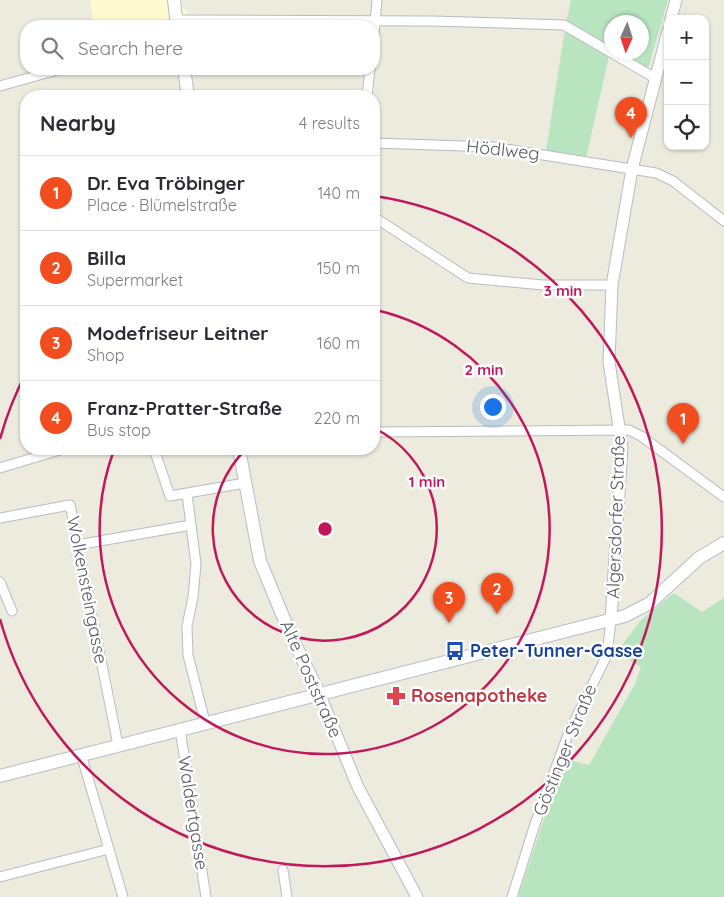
<!DOCTYPE html>
<meta charset="utf-8">
<style>
:root{--surface:#fff;--page:#f2f2f3;--text:#2b2b33;--muted:#7c7c81;--line:#e1e1e2;--accent:#f14d1f}
body{margin:0;font-family:Quicksand,sans-serif;background:var(--page);color:var(--text)}
.controls{position:absolute;right:15px;top:15px;display:grid;overflow:hidden;border-radius:10px;box-shadow:0 1px 4px #0004}
.controls button{width:45px;height:45px;display:grid;place-items:center;padding:0;border:0;border-bottom:1px solid var(--line);background:var(--surface);color:var(--text);font:25px sans-serif}
.compass{position:absolute;left:604px;top:15px;width:45px;height:45px;border-radius:50%;background:var(--surface);box-shadow:0 1px 4px #0004;rotate:183deg}
.you{position:absolute;left:492px;top:406px;width:18px;height:18px;margin:-12px;border:4px solid #fff;border-radius:50%;background:#1a73e8;box-shadow:0 0 0 8px #1a73e833}
.badge{display:grid;place-items:center;width:32px;height:32px;border-radius:50%;background:var(--accent);color:#fff;font-size:16px;font-weight:700}
.pin{position:absolute;translate:-50% -41px;filter:drop-shadow(0 1px 2px #0008)}
.pin::after{content:'';position:absolute;top:26px;width:18px;height:15px;background:inherit;clip-path:polygon(0 0,100% 0,50% 100%)}
.list{margin:0;padding:0;list-style:none}
h2{display:flex;justify-content:space-between;align-items:center;height:65px;margin:0;padding:0 20px;font-size:21px}
h2 small{font-size:16px;font-weight:400;color:var(--muted)}
.list li{display:grid;grid-template-columns:32px 1fr auto;gap:15px;align-items:center;box-sizing:border-box;height:75px;padding:0 20px;border-top:1px solid var(--line)}
.list b{display:block;font-size:19px;white-space:nowrap}
.list p{margin:0;font-size:16px;white-space:nowrap;color:var(--muted)}
.list em{font-size:16px;font-style:normal;color:var(--muted)}
.icon{flex:none;width:28px;height:28px;fill:none;stroke:currentColor;stroke-width:2;stroke-linecap:round;stroke-linejoin:round}
.map{position:relative;flex:none;width:724px;height:897px;overflow:hidden}
.search{position:absolute;background:var(--surface);box-shadow:0 1px 4px #0004;left:20px;top:20px;width:360px;height:55px;display:flex;align-items:center;gap:12px;box-sizing:border-box;padding:0 18px;border-radius:20px;color:var(--muted);font-size:19px}
.panel{position:absolute;background:var(--surface);box-shadow:0 1px 4px #0004;left:20px;top:90px;width:360px;height:365px;border-radius:20px}
.map>svg:first-child{display:block}
.commercial{fill:#fffbd0}
.green{fill:#b8e5bf}
.lines{fill:none;stroke-linecap:round;stroke-linejoin:round}
.minor-casing{stroke:#b9bbc1;stroke-width:11}
.tertiary-casing{stroke:#b9bbc1;stroke-width:13}
.secondary-casing{stroke:#b9bcc4;stroke-width:14}
.minor{stroke:#fff;stroke-width:9}
.tertiary{stroke:#fff;stroke-width:11}
.secondary{stroke:#fff;stroke-width:12}
.ring{fill:none;stroke:#c2185b;stroke-width:2.5}
.labels{text-anchor:middle;stroke-width:5;stroke-linejoin:round;paint-order:stroke}
.street-label{font-size:18px;fill:#575a60;stroke:#fff}
.transit-label{font-size:18px;font-weight:bold;fill:#164399;stroke:#fff;text-anchor:start}
.health-label{font-size:18px;font-weight:bold;fill:#be3a42;stroke:#fff;text-anchor:start}
.centre{fill:#c2185b;stroke:#fff;stroke-width:2.5}
.ring-label{font-size:15px;text-anchor:middle;font-weight:bold;fill:#c2185b;stroke:#fff;stroke-width:5;stroke-linejoin:round;paint-order:stroke}
</style>
<div class="map">
<svg width="724" height="897" viewBox="0 0 724 897">
<rect width="100%" height="100%" fill="#ecebde"/>
<path class="commercial" d="M90 0H181L182 7 187 11 189 26H94Z"/>
<g class="green">
<path d="M571 0H668L648 69 619 53 642 52V22H612L611 48 566 23Z"/>
<path d="M565 29 609 56 586 158 546 151Z"/>
<path d="M674 593 702 612 724 598V897H518L564 759 589 765 635 684 641 667 616 653 641 620Z"/>
</g>
<g class="lines">
<g class="minor-casing">
<g id="minor">
<path d="M176 20 432 21 564 25 655 78"/>
<path d="M374 35 377 0"/>
<path d="M0 86 61 69"/>
<path d="M367 96 370 69"/>
<path d="M374 143 493 147 656 173 673 181 724 221"/>
<path d="M374 217 468 278 543 285H612"/>
<path d="M374 432 629 430 641 436 724 497"/>
<path d="M154 449 170 496 245 483"/>
<path d="M0 468 63 449"/>
<path d="M187 494 196 564 193 597 187 626 188 655 205 722"/>
<path d="M0 518 70 505 118 745"/>
<path d="M77 545 191 525"/>
<path d="M0 582 12 611"/>
<path d="M180 729 206 897"/>
<path d="M81 754 123 897"/>
<path d="M283 870 287 897"/>
<path d="M0 877 109 849"/>
<path d="M512 897 535 824 569 732 607 655 611 620"/>
</g>
</g>
<g class="tertiary-casing">
<g id="tertiary">
<path d="M671 19 676 0"/>
<path d="M611 620 622 447 609 362 612 285 632 169 668 31"/>
<path d="M319 693 358 787 417 897"/>
</g>
</g>
<g class="secondary-casing">
<g id="secondary">
<path d="M174 0 177 26"/>
<path d="M184 69 188 96"/>
<path d="M239 449 260 561 292 638 319 693"/>
<path d="M0 776 625 616 650 603 699 558 724 543"/>
</g>
</g>
<use href="#minor" class="minor"/>
<use href="#tertiary" class="tertiary"/>
<use href="#secondary" class="secondary"/>
</g>
<g class="ring">
<path d="M374 428A112 112 0 1 1 246 449"/>
<path d="M376 310A225 225 0 1 1 114 450"/>
<path d="M0 439A337 337 0 0 1 26 373M375 196A337 337 0 1 1 0 619"/>
</g>
<defs>
<g id="bus-bare" transform="scale(1.5)"><path d="M-5-6H5V4H4V6H2V4H-2V6H-4V4H-5ZM-3.5-4V0h7V-4ZM-3.5 1.2v1.5H-2V1.2ZM2 1.2v1.5H3.5V1.2Z" fill="#1a4fb4" stroke="#fff" stroke-width="2.5" paint-order="stroke"/></g>
<g id="pharmacy-bare" transform="scale(1.5)"><path d="M-2-6h4v4h4v4h-4v4h-4v-4h-4v-4h4Z" fill="#e0444e" stroke="#fff" stroke-width="2.5" paint-order="stroke"/></g>
</defs>
<g fill-rule="evenodd">
<use href="#bus-bare" x="455" y="651"/>
<use href="#pharmacy-bare" x="396" y="696"/>
</g>
<g class="labels">
<g class="street-label">
<text transform="translate(503 150) rotate(6)" y="6">Hödlweg</text>
<text transform="translate(616 517) rotate(-88)" y="6">Algersdorfer Straße</text>
<text transform="translate(87 590) rotate(79)" y="6">Wolkensteingasse</text>
<text transform="translate(311 679) rotate(66)" y="6">Alte Poststraße</text>
<text transform="translate(565 750) rotate(-68)" y="6">Göstinger Straße</text>
<text transform="translate(193 813) rotate(81)" y="6">Waldertgasse</text>
</g>
<g class="transit-label">
<text x="470" y="657">Peter-Tunner-Gasse</text>
</g>
<g class="health-label">
<text x="411" y="702">Rosenapotheke</text>
</g>
</g>
<circle cx="325" cy="529" r="8" class="centre"/>
<g class="ring-label">
<text x="563" y="296">3 min</text>
<text x="484" y="375">2 min</text>
<text x="427" y="487">1 min</text>
</g>
</svg>
<div class="controls">
<button>+</button>
<button>−</button>
<button><svg class="icon" aria-label="locate" viewBox="0 0 24 24"><circle cx="12" cy="12" r="6"/><path d="M12 2v4M12 18v4M2 12h4M18 12h4"/></svg></button>
</div>
<svg class="compass" viewBox="-18 -18 36 36"><path d="M0-13l5 13h-10z" fill="#e53935"/><path d="M0 13l5-13h-10z" fill="#7c7c81"/></svg>
<div class="you"></div>
<div class="pin badge" style="left:683px;top:444px">1</div>
<div class="pin badge" style="left:497px;top:614px">2</div>
<div class="pin badge" style="left:449px;top:623px">3</div>
<div class="pin badge" style="left:631px;top:138px">4</div>
<div class="search"><svg class="icon" aria-label="search" viewBox="0 0 24 24"><circle cx="10" cy="10" r="6"/><path d="M15 15l6 6"/></svg>Search here</div>
<section class="panel">
<h2>Nearby<small>4 results</small></h2>
<ul class="list">
<li><span class="badge">1</span><div><b>Dr. Eva Tröbinger</b><p>Place · Blümelstraße</p></div><em>140 m</em></li>
<li><span class="badge">2</span><div><b>Billa</b><p>Supermarket</p></div><em>150 m</em></li>
<li><span class="badge">3</span><div><b>Modefriseur Leitner</b><p>Shop</p></div><em>160 m</em></li>
<li><span class="badge">4</span><div><b>Franz-Pratter-Straße</b><p>Bus stop</p></div><em>220 m</em></li>
</ul>
</section>
</div>
